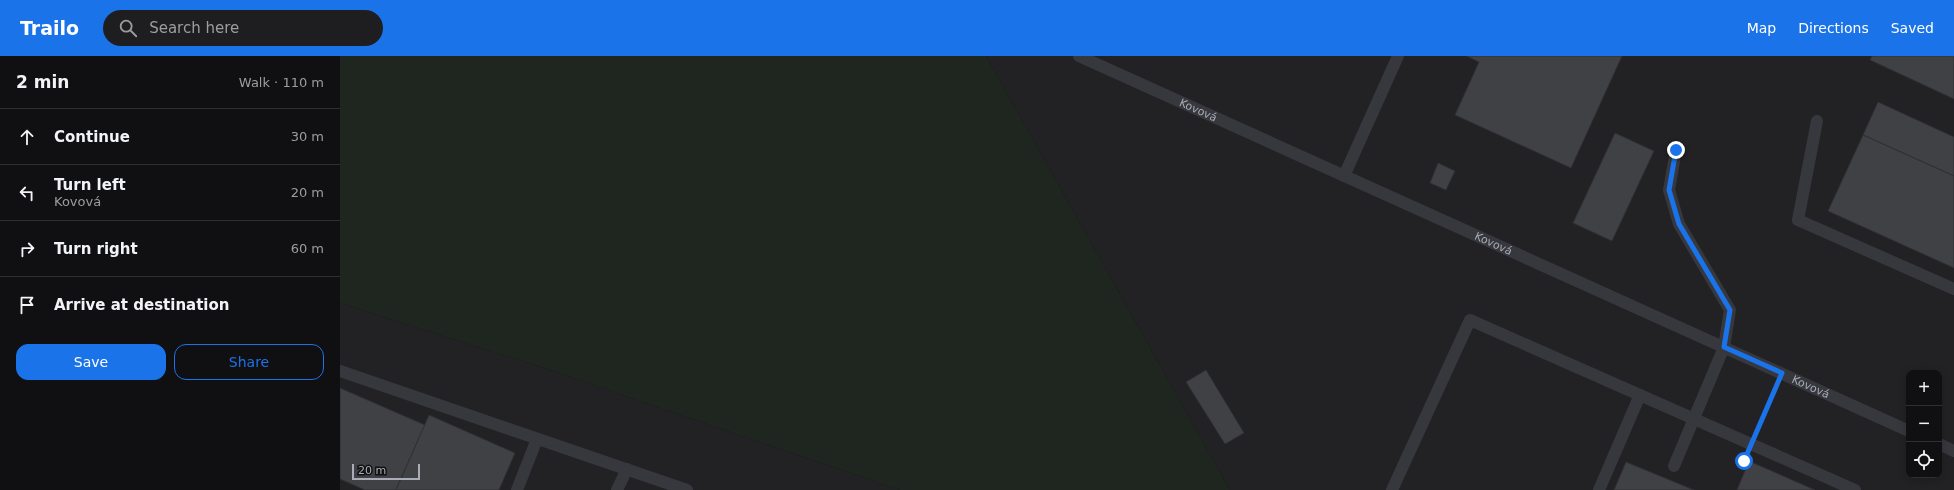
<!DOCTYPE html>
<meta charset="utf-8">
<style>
:root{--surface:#101012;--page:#1e1e20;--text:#f1f3f6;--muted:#9c9d9f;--line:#303032;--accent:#1a73e8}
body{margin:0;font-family:"DejaVu Sans",sans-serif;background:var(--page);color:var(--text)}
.controls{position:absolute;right:12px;bottom:12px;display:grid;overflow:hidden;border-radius:8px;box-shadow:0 2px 10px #0003}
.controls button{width:36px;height:36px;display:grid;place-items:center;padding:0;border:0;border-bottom:1px solid var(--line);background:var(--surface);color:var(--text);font:20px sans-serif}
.scale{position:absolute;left:12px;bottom:10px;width:68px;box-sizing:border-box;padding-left:4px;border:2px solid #a8adb8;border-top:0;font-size:11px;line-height:14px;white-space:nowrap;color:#a8adb8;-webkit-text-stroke:3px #111113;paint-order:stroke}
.stop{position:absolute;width:12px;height:12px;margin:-9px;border:3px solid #1a73e8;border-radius:50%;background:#fff}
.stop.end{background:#1a73e8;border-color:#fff;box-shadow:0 1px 4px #0008}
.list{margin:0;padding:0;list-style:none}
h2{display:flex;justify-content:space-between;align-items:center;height:52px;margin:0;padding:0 16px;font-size:17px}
h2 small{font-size:13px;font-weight:400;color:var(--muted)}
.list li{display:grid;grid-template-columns:26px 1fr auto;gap:12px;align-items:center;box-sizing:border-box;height:56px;padding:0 16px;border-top:1px solid var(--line)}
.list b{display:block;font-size:15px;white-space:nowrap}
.list p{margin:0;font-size:13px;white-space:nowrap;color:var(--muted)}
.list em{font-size:13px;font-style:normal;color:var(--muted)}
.actions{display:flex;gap:8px;padding:12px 16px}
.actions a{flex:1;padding:9px 0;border:1px solid var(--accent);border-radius:12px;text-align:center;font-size:14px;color:var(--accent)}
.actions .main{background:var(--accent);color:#fff}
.icon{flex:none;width:22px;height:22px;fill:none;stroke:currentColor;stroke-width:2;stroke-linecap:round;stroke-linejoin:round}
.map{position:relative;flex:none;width:1614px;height:434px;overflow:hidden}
header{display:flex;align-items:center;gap:24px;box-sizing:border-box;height:56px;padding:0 20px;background:var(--accent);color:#fff}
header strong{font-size:19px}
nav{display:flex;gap:22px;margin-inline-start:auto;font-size:14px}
.search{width:280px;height:36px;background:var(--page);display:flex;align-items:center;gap:10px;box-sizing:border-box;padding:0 14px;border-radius:22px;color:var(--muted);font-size:15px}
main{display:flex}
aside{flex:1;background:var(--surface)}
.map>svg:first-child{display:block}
.built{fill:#222225;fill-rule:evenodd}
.green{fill:#1e261f}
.building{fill:#404145;stroke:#303034}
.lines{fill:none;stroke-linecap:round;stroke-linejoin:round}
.path{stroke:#3d3f44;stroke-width:2.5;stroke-dasharray:2 3;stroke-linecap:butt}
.lane{stroke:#37383d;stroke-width:12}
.route{stroke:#1a73e8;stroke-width:5}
.labels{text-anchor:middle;stroke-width:4;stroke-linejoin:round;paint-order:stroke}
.street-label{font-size:11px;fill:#a8adb8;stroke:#111113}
</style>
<header>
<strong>Trailo</strong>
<div class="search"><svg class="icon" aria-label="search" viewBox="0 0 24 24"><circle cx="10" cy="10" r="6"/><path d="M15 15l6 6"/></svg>Search here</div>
<nav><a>Map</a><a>Directions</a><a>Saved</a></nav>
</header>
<main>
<aside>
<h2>2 min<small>Walk · 110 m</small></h2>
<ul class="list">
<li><svg class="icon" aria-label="ahead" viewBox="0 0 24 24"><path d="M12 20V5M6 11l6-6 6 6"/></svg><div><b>Continue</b></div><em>30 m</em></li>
<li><svg class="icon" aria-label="left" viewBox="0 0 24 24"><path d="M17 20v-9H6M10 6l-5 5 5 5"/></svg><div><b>Turn left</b><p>Kovová</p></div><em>20 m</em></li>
<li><svg class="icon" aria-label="right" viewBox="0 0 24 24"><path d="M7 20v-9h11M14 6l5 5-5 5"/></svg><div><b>Turn right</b></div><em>60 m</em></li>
<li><svg class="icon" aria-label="arrive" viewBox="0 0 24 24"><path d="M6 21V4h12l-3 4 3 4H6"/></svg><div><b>Arrive at destination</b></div></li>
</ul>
<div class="actions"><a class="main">Save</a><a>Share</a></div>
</aside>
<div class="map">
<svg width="1614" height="434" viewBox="0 0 1614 434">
<rect width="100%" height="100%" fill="#161618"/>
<g class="built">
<path d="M646 0H1614V434H890ZM1569 317H1599V419H1569Z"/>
<path d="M0 247 207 313 560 434H0Z"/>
</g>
<path class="green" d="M0 0H646L890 434H560L207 313 0 247Z"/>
<g class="building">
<path d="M1127 0H1282L1231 112 1115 59 1139 6Z"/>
<path d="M1532 0H1614V43L1530 4Z"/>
<path d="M1538 46 1614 81V120L1523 79Z"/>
<path d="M1275 77 1314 95 1272 185 1233 167Z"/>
<path d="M1523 79 1614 120V212L1488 155Z"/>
<path d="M1098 107 1115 115 1106 134 1090 127Z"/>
<path d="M866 314 904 377 885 388 846 326Z"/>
<path d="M0 332 85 369 56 434H25L0 423Z"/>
<path d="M89 359 175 397 159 434H56Z"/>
<path d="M1409 405 1475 434H1397Z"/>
<path d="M1286 406 1354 434H1274Z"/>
</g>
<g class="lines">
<path class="path" d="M1418 373 1435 334"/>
<g class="lane">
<path id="s1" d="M739 0 1569 375"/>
<path d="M1477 65 1458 164 1614 233"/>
<path d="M1004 120 1058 0"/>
<path d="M0 315 347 434"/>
<path d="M1599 388 1614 395"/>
<path d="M1334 410 1384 291 1390 254 1339 168 1329 134 1336 94"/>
<path d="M177 434 197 383"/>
<path d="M277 434 287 413"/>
<path d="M1052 434 1130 264 1515 434"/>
<path d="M1259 434 1300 339"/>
</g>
</g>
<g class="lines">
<path class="route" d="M1336 94 1329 134 1339 168 1390 254 1384 291 1442 317 1404 405"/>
</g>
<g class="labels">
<g class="street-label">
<text dy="4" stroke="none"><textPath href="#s1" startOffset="131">Kovová</textPath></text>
<text dy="4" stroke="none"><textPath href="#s1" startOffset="455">Kovová</textPath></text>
<text dy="4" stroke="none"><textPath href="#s1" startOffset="803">Kovová</textPath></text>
</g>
</g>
</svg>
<div class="controls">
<button>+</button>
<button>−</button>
<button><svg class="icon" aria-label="locate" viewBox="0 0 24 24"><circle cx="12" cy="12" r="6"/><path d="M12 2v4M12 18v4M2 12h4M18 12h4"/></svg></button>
</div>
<div class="scale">20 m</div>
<div class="stop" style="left:1404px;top:405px"></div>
<div class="stop end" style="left:1336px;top:94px"></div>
</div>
</main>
